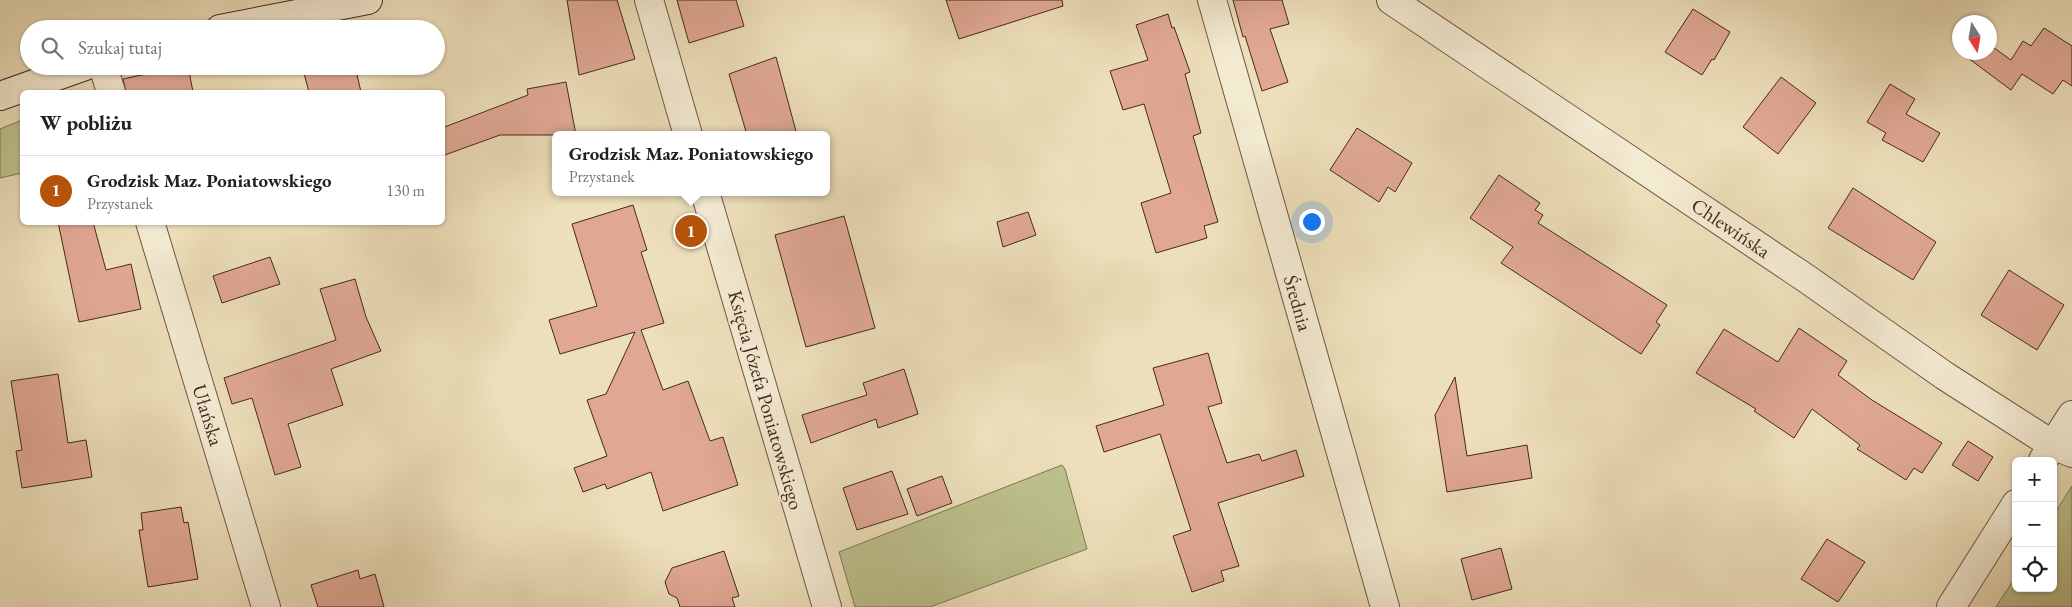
<!DOCTYPE html>
<html lang="pl">
<meta charset="utf-8">
<style>
:root{--surface:#fff;--page:#f2f2f2;--text:#202124;--muted:#757577;--line:#e0e0e0;--accent:#b45309}
body{margin:0;font-family:"EB Garamond",serif;background:var(--page);color:var(--text)}
.controls{position:absolute;right:15px;bottom:15px;display:grid;overflow:hidden;border-radius:8px;box-shadow:0 1px 4px #0004}
.controls button{width:45px;height:45px;display:grid;place-items:center;padding:0;border:0;border-bottom:1px solid var(--line);background:var(--surface);color:var(--text);font:25px sans-serif}
.compass{position:absolute;left:1952px;top:15px;width:45px;height:45px;border-radius:50%;background:var(--surface);box-shadow:0 1px 4px #0004;rotate:169deg}
.you{position:absolute;left:1311px;top:221px;width:18px;height:18px;margin:-12px;border:4px solid #fff;border-radius:50%;background:#1a73e8;box-shadow:0 0 0 8px #1a73e833}
.badge{display:grid;place-items:center;width:32px;height:32px;border-radius:50%;background:var(--accent);color:#fff;font-size:16px;font-weight:700}
.pin{position:absolute;translate:-50% -50%;border:2px solid #fff;box-shadow:0 1px 5px #0006}
.popup{position:absolute;left:552px;top:131px;width:278px;height:65px;box-sizing:border-box;display:grid;place-content:center;border-radius:8px;background:var(--surface);filter:drop-shadow(0 1px 4px #0005);font-size:16px;white-space:nowrap;color:var(--muted)}
.popup b{font-size:19px;color:var(--text)}
.popup::after{content:'';position:absolute;left:50%;top:100%;margin-left:-10px;border:10px solid transparent;border-top-color:var(--surface)}
.list{margin:0;padding:0;list-style:none}
h2{display:flex;justify-content:space-between;align-items:center;height:65px;margin:0;padding:0 20px;font-size:21px}
h2 small{font-size:16px;font-weight:400;color:var(--muted)}
.list li{display:grid;grid-template-columns:32px 1fr auto;gap:15px;align-items:center;box-sizing:border-box;height:70px;padding:0 20px;border-top:1px solid var(--line)}
.list b{display:block;font-size:19px;white-space:nowrap}
.list p{margin:0;font-size:16px;white-space:nowrap;color:var(--muted)}
.list em{font-size:16px;font-style:normal;color:var(--muted)}
.icon{flex:none;width:28px;height:28px;fill:none;stroke:currentColor;stroke-width:2;stroke-linecap:round;stroke-linejoin:round}
.map{position:relative;flex:none;width:2072px;height:607px;overflow:hidden}
.search{position:absolute;background:var(--surface);box-shadow:0 1px 4px #0004;left:20px;top:20px;width:425px;height:55px;display:flex;align-items:center;gap:12px;box-sizing:border-box;padding:0 18px;border-radius:28px;color:var(--muted);font-size:19px}
.panel{position:absolute;background:var(--surface);box-shadow:0 1px 4px #0004;left:20px;top:90px;width:425px;height:135px;border-radius:8px}
.map>svg:first-child{display:block}
.green{fill:#bcc18d;stroke:#807554}
.building{fill:#e0a894;stroke:#45291c}
.lines{fill:none;stroke-linecap:round;stroke-linejoin:round}
.street-casing{stroke:#6f5644;stroke-width:30}
.secondary-casing{stroke:#45291c;stroke-width:30}
.street{stroke:#f3ead2;stroke-width:28}
.secondary{stroke:#f3ead2;stroke-width:28}
.labels{text-anchor:middle;stroke-width:4;stroke-linejoin:round;paint-order:stroke}
.street-label{font-size:20px;fill:#45291c;stroke:#f3ead2}
</style>
<div class="map">
<svg width="2072" height="607" viewBox="0 0 2072 607">
<rect width="100%" height="100%" fill="#eddfba"/>
<filter id="stains"><feTurbulence type="fractalNoise" baseFrequency=".004" numOctaves="4"/><feColorMatrix values="0 0 0 0 .2 0 0 0 0 .09 0 0 0 0 .02 0 0 0 .5 -.17"/></filter>
<radialGradient id="worn" r=".72"><stop offset=".6" stop-color="#630" stop-opacity="0"/><stop offset="1" stop-color="#630" stop-opacity=".3"/></radialGradient>
<g class="green">
<path d="M22 120V173L0 178V129Z"/>
<path d="M1062 465 1065 469 1087 549 930 607H855L839 552Z"/>
<path d="M2072 486V607H1996L2016 576V588H2053V516Z"/>
</g>
<g class="building">
<path d="M567 0H617L635 59 579 75Z"/>
<path d="M677 0H736L744 26 689 43Z"/>
<path d="M946 0H1062L1063 6 959 39Z"/>
<path d="M1233 0H1282L1289 24 1270 29 1288 82 1262 91 1245 36 1243 37Z"/>
<path d="M1693 9 1730 32 1714 60 1712 59 1702 75 1665 52Z"/>
<path d="M1168 14 1172 28 1174 27 1190 72 1185 74 1201 133 1193 136 1218 222 1204 226 1207 238 1156 253 1141 203 1171 193 1144 104 1123 110 1110 71 1148 60 1136 25Z"/>
<path d="M2044 28 2072 46V86L2063 80 2053 94 2022 74 2011 90 1960 52H1990V45L2011 60 2023 41 2031 46Z"/>
<path d="M776 57 797 135H747L729 74Z"/>
<path d="M183 66H188L193 92H126L123 79Z"/>
<path d="M302 66H355L361 92H309Z"/>
<path d="M1781 77 1816 103 1778 154 1743 127Z"/>
<path d="M566 82 576 135H500L442 156V128L528 95 527 89Z"/>
<path d="M1890 84 1915 99 1906 114 1940 133 1923 162 1882 140 1886 133 1867 122Z"/>
<path d="M1357 128 1412 163 1395 192 1388 187 1379 202 1330 170Z"/>
<path d="M1499 175 1540 203 1535 210 1543 215 1538 223 1667 305 1656 322 1660 325 1641 354 1501 263 1513 247 1470 218Z"/>
<path d="M1853 188 1936 242 1913 280 1828 228Z"/>
<path d="M633 205 647 250 641 252 664 323 641 330 663 390 688 381 710 441 723 437 738 485 663 511 651 472 607 489 605 484 583 492 574 468 607 456 587 400 606 394 635 332 560 354 549 320 597 306 572 224Z"/>
<path d="M1028 212 1036 235 1003 247 997 222Z"/>
<path d="M844 216 875 328 806 347 775 235Z"/>
<path d="M58 222H93L106 270 131 264 141 309 79 322Z"/>
<path d="M270 257 280 284 222 303 213 276Z"/>
<path d="M2009 270 2064 305 2037 350 1981 315Z"/>
<path d="M355 279 366 317 381 351 331 369 343 405 288 424 301 467 275 475 252 398 232 404 224 378 336 340 320 289Z"/>
<path d="M1799 328 1847 361 1838 375 1872 400 1942 443 1922 473 1914 468 1906 480 1857 449 1860 445 1812 409 1794 438 1754 411 1756 409 1696 373 1724 329 1778 362Z"/>
<path d="M1208 353 1222 403 1208 407 1227 463 1259 454 1262 461 1296 450 1304 476 1218 503 1239 566 1221 571 1224 581 1192 592 1173 536 1191 530 1160 434 1104 452 1096 426 1164 405 1153 368Z"/>
<path d="M904 369 918 414 878 428 876 419 811 443 802 415 867 395 863 383Z"/>
<path d="M58 374 68 443 86 440 92 477 22 488 16 451 22 450 11 381Z"/>
<path d="M1455 377 1467 456 1527 445 1532 478 1447 492 1435 415Z"/>
<path d="M1968 441 1993 457 1978 481 1952 465Z"/>
<path d="M892 471 908 514 857 530 843 488Z"/>
<path d="M942 476 952 503 917 516 907 489Z"/>
<path d="M181 507 184 523 188 522 198 579 148 587 139 530H143L141 513Z"/>
<path d="M1827 539 1865 562 1838 602 1801 579Z"/>
<path d="M1501 548 1512 589 1472 600 1461 559Z"/>
<path d="M724 551 739 596 732 598 735 607H680L677 598 669 594 665 582 672 568Z"/>
<path d="M358 570 360 579 375 574 384 607H318L311 585Z"/>
</g>
<g class="lines">
<g class="street-casing">
<g id="street">
<path d="M649 0 688 135"/>
<path d="M1212 0 1385 607"/>
<path d="M1391 0 1807 279 1945 376 2053 445 2072 453"/>
<path d="M103 66 111 92"/>
<path d="M705 192 827 607"/>
<path d="M150 222 266 607"/>
<path d="M2043 460 2072 415"/>
<path d="M1951 607 2016 504"/>
</g>
</g>
<g class="secondary-casing">
<g id="secondary">
<path d="M220 29 368 0"/>
<path d="M0 96 85 66"/>
</g>
</g>
<use href="#street" class="street"/>
<use href="#secondary" class="secondary"/>
</g>
<g class="labels">
<g class="street-label">
<text transform="translate(1731 228) rotate(34)" y="7">Chlewińska</text>
<text transform="translate(1298 303) rotate(74)" y="7">Średnia</text>
<text transform="translate(766 400) rotate(74)" y="7">Księcia Józefa Poniatowskiego</text>
<text transform="translate(208 415) rotate(73)" y="7">Ułańska</text>
</g>
</g>
<rect width="100%" height="100%" filter="url(#stains)"/>
<rect width="100%" height="100%" fill="url(#worn)"/>
</svg>
<div class="controls">
<button>+</button>
<button>−</button>
<button><svg class="icon" aria-label="locate" viewBox="0 0 24 24"><circle cx="12" cy="12" r="6"/><path d="M12 2v4M12 18v4M2 12h4M18 12h4"/></svg></button>
</div>
<svg class="compass" viewBox="-18 -18 36 36"><path d="M0-13l5 13h-10z" fill="#e53935"/><path d="M0 13l5-13h-10z" fill="#757577"/></svg>
<div class="you"></div>
<div class="pin badge" style="left:691px;top:231px">1</div>
<div class="popup"><b>Grodzisk Maz. Poniatowskiego</b>Przystanek</div>
<div class="search"><svg class="icon" aria-label="search" viewBox="0 0 24 24"><circle cx="10" cy="10" r="6"/><path d="M15 15l6 6"/></svg>Szukaj tutaj</div>
<section class="panel">
<h2>W pobliżu<small></small></h2>
<ul class="list">
<li><span class="badge">1</span><div><b>Grodzisk Maz. Poniatowskiego</b><p>Przystanek</p></div><em>130 m</em></li>
</ul>
</section>
</div>
